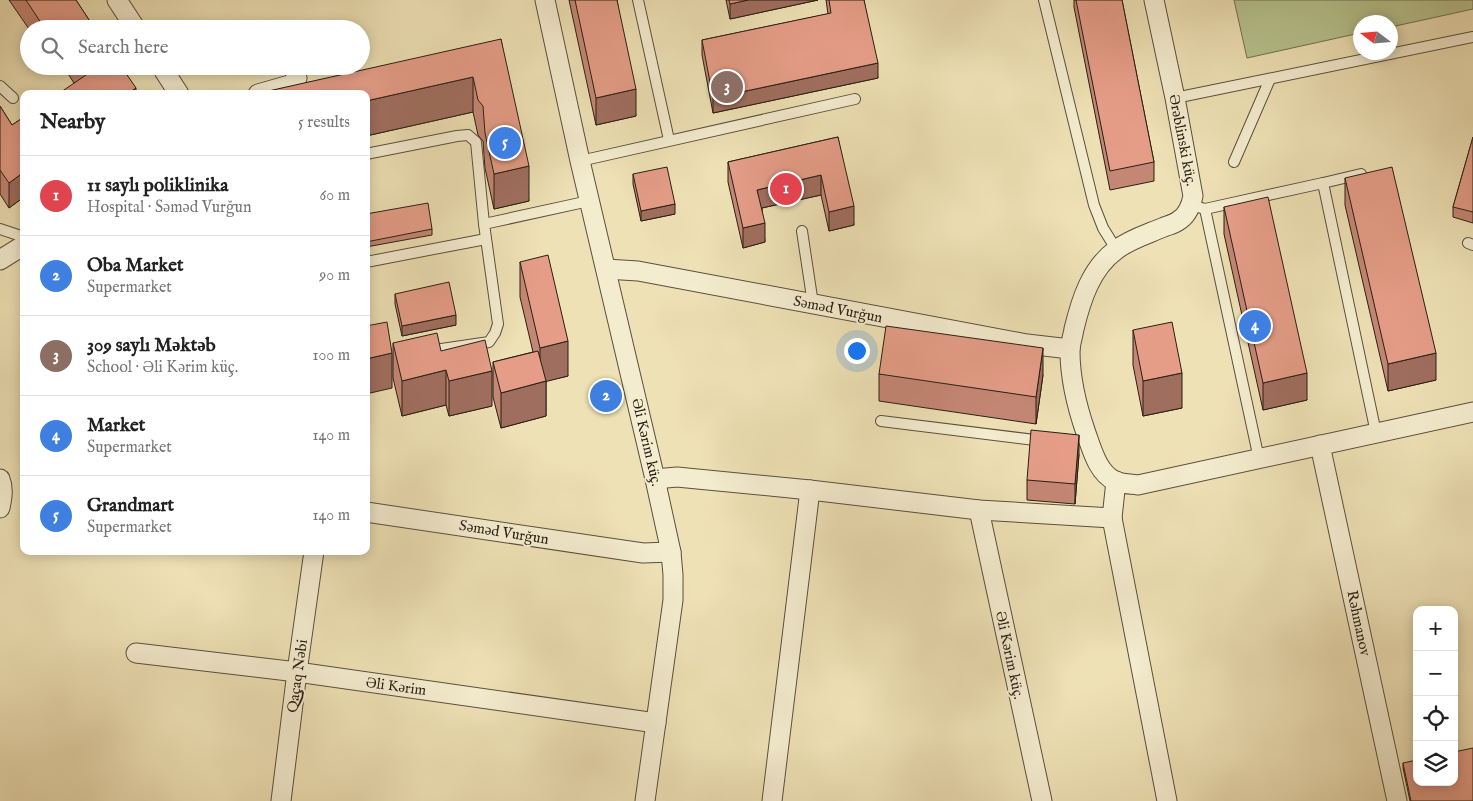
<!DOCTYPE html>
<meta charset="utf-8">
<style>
:root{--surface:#fff;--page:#f6f6f6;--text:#222;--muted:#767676;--line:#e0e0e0;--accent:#8f2418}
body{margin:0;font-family:"IM FELL English",serif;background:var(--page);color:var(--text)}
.controls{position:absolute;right:15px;bottom:15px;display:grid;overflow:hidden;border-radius:10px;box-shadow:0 2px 12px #0003}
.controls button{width:45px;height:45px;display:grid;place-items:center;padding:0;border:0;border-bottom:1px solid var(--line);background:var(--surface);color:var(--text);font:25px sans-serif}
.compass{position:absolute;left:1353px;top:15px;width:45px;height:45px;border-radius:50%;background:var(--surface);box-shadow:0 2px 12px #0003;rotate:286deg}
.you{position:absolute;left:856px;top:350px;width:18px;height:18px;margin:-12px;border:4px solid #fff;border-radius:50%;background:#1a73e8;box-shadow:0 0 0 8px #1a73e833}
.badge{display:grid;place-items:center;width:32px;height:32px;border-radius:50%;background:var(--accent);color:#fff;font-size:16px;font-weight:700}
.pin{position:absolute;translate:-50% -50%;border:2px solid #fff;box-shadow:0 1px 5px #0006}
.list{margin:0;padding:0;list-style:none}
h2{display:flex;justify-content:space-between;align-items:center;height:65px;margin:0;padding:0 20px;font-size:21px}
h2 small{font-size:16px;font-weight:400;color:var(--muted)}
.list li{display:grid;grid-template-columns:32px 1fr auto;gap:15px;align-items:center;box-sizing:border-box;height:80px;padding:0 20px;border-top:1px solid var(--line)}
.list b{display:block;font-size:19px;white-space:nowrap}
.list p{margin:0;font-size:16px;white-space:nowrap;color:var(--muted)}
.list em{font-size:16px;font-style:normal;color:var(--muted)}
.icon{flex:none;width:28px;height:28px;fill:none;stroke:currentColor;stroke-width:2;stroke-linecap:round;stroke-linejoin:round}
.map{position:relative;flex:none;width:1473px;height:801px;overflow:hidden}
.search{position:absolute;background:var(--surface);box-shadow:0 2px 12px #0003;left:20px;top:20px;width:350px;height:55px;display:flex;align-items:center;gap:12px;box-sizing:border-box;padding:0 18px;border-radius:28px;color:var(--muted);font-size:19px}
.panel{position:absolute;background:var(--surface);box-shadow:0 2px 12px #0003;left:20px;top:90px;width:350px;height:465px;border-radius:10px}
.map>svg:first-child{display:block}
.park{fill:#b7c38e;stroke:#707150}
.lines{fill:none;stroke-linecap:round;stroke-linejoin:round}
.lane-casing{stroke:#5a503c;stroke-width:12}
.street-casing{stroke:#5a503c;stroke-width:21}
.lane{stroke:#f4eccf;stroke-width:10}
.street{stroke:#f4eccf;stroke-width:19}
.wall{fill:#c58775;stroke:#281f13}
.shaded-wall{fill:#a06e5f;stroke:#281f13}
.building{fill:#e59d88;stroke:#281f13}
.labels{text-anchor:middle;stroke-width:4;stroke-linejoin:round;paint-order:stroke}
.street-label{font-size:15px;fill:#281f13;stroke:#f4eccf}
</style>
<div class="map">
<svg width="1473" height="801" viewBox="0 0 1473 801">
<rect width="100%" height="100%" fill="#eee1b5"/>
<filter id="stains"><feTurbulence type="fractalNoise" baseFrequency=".004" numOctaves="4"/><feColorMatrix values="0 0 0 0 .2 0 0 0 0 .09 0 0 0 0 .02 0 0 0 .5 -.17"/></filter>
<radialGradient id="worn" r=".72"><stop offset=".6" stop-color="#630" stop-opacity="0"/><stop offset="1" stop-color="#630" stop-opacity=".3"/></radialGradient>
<path class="park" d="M1234 0H1473V9L1391 27 1390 22H1360V33L1247 58Z"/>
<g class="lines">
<g class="lane-casing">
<g id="lane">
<path d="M638 0 669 140"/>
<path d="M1044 0 1094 205 1103 228 1116 249"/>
<path d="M0 86 13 98"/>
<path d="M1175 98 1473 37"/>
<path d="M366 154 457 136 468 135 476 142 484 224 498 324 495 333 489 342 428 351"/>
<path d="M580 161 855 99"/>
<path d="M1234 162 1270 79"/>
<path d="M1323 183 1361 174"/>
<path d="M1191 205 1205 209 1323 183 1376 433"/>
<path d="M1205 209 1259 459"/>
<path d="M484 224 589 201"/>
<path d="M0 229 24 237"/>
<path d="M802 231 813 304"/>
<path d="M1468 243 1473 245"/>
<path d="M366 262 486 239"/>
<path d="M881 421 1043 441"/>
</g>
</g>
<g class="street-casing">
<g id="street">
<path d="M117 0 136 29"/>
<path d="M545 0 580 161 655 479 671 552 673 575V600L645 801"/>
<path d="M1154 0 1175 98 1193 196C1191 206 1187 216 1178 221 1174 224 1169 225 1164 227 1148 234 1130 239 1116 250 1091 268 1081 300 1074 329 1073 336 1070 344 1070 351 1070 380 1077 407 1086 433 1092 450 1098 473 1115 481 1122 484 1131 484 1138 485L1473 412"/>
<path d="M161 66 179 94"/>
<path d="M258 94 293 84 297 78 293 66"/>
<path d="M0 260 24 245"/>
<path d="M606 269 638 271 1027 344 1070 349"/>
<path d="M1320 445 1397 801"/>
<path d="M0 479C4 489 2 498 0 508"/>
<path d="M655 479 677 477 810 490 979 510 1112 518 1116 481"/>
<path d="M979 510 1042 801"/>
<path d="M366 512 643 553 671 552"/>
<path d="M1112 518 1167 801"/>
<path d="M136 653 297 672 656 723"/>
<path d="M281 801 297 672 314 551"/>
<path d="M772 801 810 490"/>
</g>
</g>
<use href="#lane" class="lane"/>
<use href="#street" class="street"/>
</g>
<g class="wall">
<path d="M9 0H76L95 29H29Z"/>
<path d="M569 0H617L636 116 596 125Z"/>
<path d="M726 0H818L730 19Z"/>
<path d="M826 0H864L878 78 713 113 702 55V40L828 14Z"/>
<path d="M1074 0H1122L1154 162V181L1110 190 1074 7Z"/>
<path d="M501 39 529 201 494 209 485 168 483 141 478 135 473 112 366 136Z"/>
<path d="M63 66H121L136 94 74 83Z"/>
<path d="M0 106 12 125 24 117V197L9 208 0 194Z"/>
<path d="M838 137 854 225 829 231 821 195 762 208 765 242 743 248 728 182V162Z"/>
<path d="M1473 137V223L1453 217V207Z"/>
<path d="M633 174 675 214 641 221 633 184Z"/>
<path d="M1345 178 1436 380 1388 391 1345 205Z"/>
<path d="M1224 207 1307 400 1263 410 1224 234Z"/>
<path d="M366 214 432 229V235L366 247Z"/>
<path d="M520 262 568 376 546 381V416L501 428 493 397V362L533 352 520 297Z"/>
<path d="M395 294 456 325 402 336 395 304Z"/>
<path d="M1133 330 1182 408 1143 416 1133 365Z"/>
<path d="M393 343 441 351 492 406 449 416 446 405 402 416 393 378Z"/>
<path d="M879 374 1043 375 1036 424 879 401Z"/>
<path d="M1079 454 1075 504 1027 500V480Z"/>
<path d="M1403 763 1473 801H1410L1403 768Z"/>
</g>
<g class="shaded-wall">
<path d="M748 0H818L730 19V4Z"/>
<path d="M878 63V78L713 113V98Z"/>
<path d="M473 77V112L366 136V101Z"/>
<path d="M136 88V94H127Z"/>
<path d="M636 89V116L596 125V98Z"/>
<path d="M529 166V201L494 209V174Z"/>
<path d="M24 172V197L9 208V183Z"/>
<path d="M821 175V195L757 209V190Z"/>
<path d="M675 204V214L641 221V211Z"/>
<path d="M854 206V225L829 231V212Z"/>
<path d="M765 223V242L743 248V228Z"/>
<path d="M456 315V325L402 336V326Z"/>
<path d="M568 341V376L540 383V348Z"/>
<path d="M1043 348V375L1036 424V397Z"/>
<path d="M392 353V388L366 394V359Z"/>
<path d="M1436 353V380L1388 391V364Z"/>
<path d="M446 370V405L402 416V381Z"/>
<path d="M492 371V406L449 416V381Z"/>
<path d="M1182 373V408L1143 416V381Z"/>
<path d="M1307 373V400L1263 410V383Z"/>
<path d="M546 381V416L501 428V393Z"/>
<path d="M1079 435V454L1075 504V484Z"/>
</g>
<g class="building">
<path d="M26 0H76L95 29H54L53 26 49 29H45Z"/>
<path d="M575 0H617L636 89 596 98Z"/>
<path d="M729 0H748L730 4Z"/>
<path d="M829 0H864L878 63 713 98 702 40 831 13Z"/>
<path d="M1076 0H1122L1154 162 1110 171Z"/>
<path d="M501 39 529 166 494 174 485 133 483 106 478 100 473 77 366 101V94H255Z"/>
<path d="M80 66H121L136 88 127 94H58L86 75Z"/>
<path d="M0 106 12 125 24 117V172L9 183 0 170Z"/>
<path d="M838 137 854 206 829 212 821 175 757 190 765 223 743 228 728 162Z"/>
<path d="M1473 137V212L1453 207Z"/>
<path d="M667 167 675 204 641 211 633 174Z"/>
<path d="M1392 167 1436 353 1388 364 1345 178Z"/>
<path d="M1268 197 1307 373 1263 383 1224 207Z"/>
<path d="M428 203 432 229 366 242V214Z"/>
<path d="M548 255 568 341 540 348 520 262Z"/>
<path d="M449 282 456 315 402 326 395 294Z"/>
<path d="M387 322 392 353 366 359V326Z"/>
<path d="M1172 322 1182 373 1143 381 1133 330Z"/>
<path d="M886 326 1043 348 1036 397 879 374Z"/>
<path d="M437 333 441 351 485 340 492 371 449 381 446 370 402 381 393 343Z"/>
<path d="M538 351 546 381 501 393 493 362Z"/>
<path d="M1031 430 1079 435 1075 484 1027 480Z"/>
<path d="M1473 748V801H1411L1403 763 1417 760V782H1454V752Z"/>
</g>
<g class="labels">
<g class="street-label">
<text transform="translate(1183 140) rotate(79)" y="5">Ərəblinski küç.</text>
<text transform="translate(838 309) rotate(11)" y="5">Səməd Vurğun</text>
<text transform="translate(647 442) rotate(77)" y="5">Əli Kərim küç.</text>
<text transform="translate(504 532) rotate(9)" y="5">Səməd Vurğun</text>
<text transform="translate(1359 623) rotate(78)" y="5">Rəhmanov</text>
<text transform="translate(1010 655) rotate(78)" y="5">Əli Kərim küç.</text>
<text transform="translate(297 676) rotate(-82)" y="5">Qaçaq Nəbi</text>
<text transform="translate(396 686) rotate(8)" y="5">Əli Kərim</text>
</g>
</g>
<rect width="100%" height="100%" filter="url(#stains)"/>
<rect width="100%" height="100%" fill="url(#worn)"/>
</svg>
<div class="controls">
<button>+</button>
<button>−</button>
<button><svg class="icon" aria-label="locate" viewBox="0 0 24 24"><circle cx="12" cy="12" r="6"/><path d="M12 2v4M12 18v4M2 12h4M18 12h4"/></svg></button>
<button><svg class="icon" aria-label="layers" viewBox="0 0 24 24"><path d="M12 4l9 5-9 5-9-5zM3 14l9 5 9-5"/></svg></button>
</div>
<svg class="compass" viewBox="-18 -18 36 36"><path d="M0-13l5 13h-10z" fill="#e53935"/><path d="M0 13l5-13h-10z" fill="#767676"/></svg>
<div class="you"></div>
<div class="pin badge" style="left:786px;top:189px;background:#e0444e">1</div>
<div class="pin badge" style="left:606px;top:396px;background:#3f7fe0">2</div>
<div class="pin badge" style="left:727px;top:87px;background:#8d6e63">3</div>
<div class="pin badge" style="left:1255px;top:326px;background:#3f7fe0">4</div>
<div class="pin badge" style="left:505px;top:143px;background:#3f7fe0">5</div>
<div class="search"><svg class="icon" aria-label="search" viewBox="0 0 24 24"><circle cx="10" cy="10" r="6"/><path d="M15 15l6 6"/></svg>Search here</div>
<section class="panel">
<h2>Nearby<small>5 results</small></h2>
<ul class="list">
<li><span class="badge" style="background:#e0444e">1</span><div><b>11 saylı poliklinika</b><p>Hospital · Səməd Vurğun</p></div><em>60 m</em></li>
<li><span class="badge" style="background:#3f7fe0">2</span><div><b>Oba Market</b><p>Supermarket</p></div><em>90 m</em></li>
<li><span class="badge" style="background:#8d6e63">3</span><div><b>309 saylı Məktəb</b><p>School · Əli Kərim küç.</p></div><em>100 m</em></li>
<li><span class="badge" style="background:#3f7fe0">4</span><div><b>Market</b><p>Supermarket</p></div><em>140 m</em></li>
<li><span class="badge" style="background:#3f7fe0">5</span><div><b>Grandmart</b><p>Supermarket</p></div><em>140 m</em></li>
</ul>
</section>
</div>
